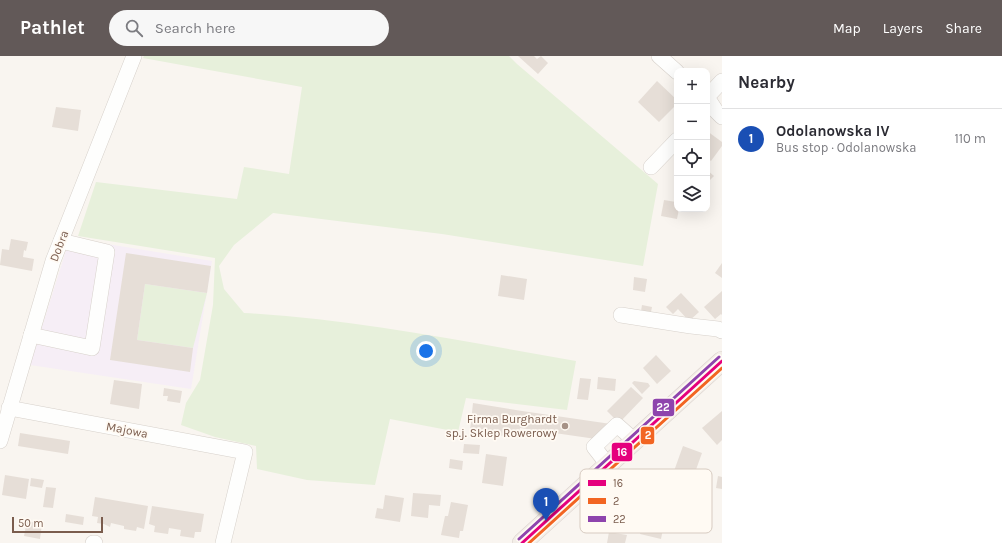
<!DOCTYPE html>
<meta charset="utf-8">
<style>
:root{--surface:#fff;--page:#f7f7f7;--text:#2b2b33;--muted:#7c7c81;--line:#e1e1e2;--accent:#625958}
body{margin:0;font-family:Karla,sans-serif;background:var(--page);color:var(--text)}
.controls{position:absolute;right:12px;top:12px;display:grid;overflow:hidden;border-radius:8px;box-shadow:0 4px 16px #0002}
.controls button{width:36px;height:36px;display:grid;place-items:center;padding:0;border:0;border-bottom:1px solid var(--line);background:var(--surface);color:var(--text);font:20px sans-serif}
.scale{position:absolute;left:12px;bottom:10px;width:91px;box-sizing:border-box;padding-left:4px;border:2px solid #7a5c4d;border-top:0;font-size:11px;line-height:14px;white-space:nowrap;color:#7a5c4d;-webkit-text-stroke:3px #fffaf3;paint-order:stroke}
.you{position:absolute;left:426px;top:295px;width:14px;height:14px;margin:-10px;border:3px solid #fff;border-radius:50%;background:#1a73e8;box-shadow:0 0 0 6px #1a73e833}
.badge{display:grid;place-items:center;width:26px;height:26px;border-radius:50%;background:var(--accent);color:#fff;font-size:13px;font-weight:700}
.pin{position:absolute;translate:-50% -33px;filter:drop-shadow(0 1px 2px #0008)}
.pin::after{content:'';position:absolute;top:21px;width:14px;height:12px;background:inherit;clip-path:polygon(0 0,100% 0,50% 100%)}
.list{margin:0;padding:0;list-style:none}
h2{display:flex;justify-content:space-between;align-items:center;height:52px;margin:0;padding:0 16px;font-size:17px}
h2 small{font-size:13px;font-weight:400;color:var(--muted)}
.list li{display:grid;grid-template-columns:26px 1fr auto;gap:12px;align-items:center;box-sizing:border-box;height:60px;padding:0 16px;border-top:1px solid var(--line)}
.list b{display:block;font-size:15px;white-space:nowrap}
.list p{margin:0;font-size:13px;white-space:nowrap;color:var(--muted)}
.list em{font-size:13px;font-style:normal;color:var(--muted)}
.icon{flex:none;width:22px;height:22px;fill:none;stroke:currentColor;stroke-width:2;stroke-linecap:round;stroke-linejoin:round}
.map{position:relative;flex:none;width:722px;height:487px;overflow:hidden}
header{display:flex;align-items:center;gap:24px;box-sizing:border-box;height:56px;padding:0 20px;background:var(--accent);color:#fff}
header strong{font-size:19px}
nav{display:flex;gap:22px;margin-inline-start:auto;font-size:14px}
.search{width:280px;height:36px;background:var(--page);display:flex;align-items:center;gap:10px;box-sizing:border-box;padding:0 14px;border-radius:22px;color:var(--muted);font-size:15px}
main{display:flex}
aside{flex:1;background:var(--surface)}
.map>svg:first-child{display:block}
.education{fill:#f6eef6}
.green{fill:#e7f0db}
.building{fill:#e6ded7}
.lines{fill:none;stroke-linecap:round;stroke-linejoin:round}
.minor-casing{stroke:#d7d1cb;stroke-width:16}
.major-casing{stroke:#dad1cc;stroke-width:20}
.minor{stroke:#fefefd;stroke-width:15}
.major{stroke:#f3eee8;stroke-width:19}
.bus-1-casing{stroke:#fffaf3;stroke-width:6}
.bus-2-casing{stroke:#fffaf3;stroke-width:6}
.bus-3-casing{stroke:#fffaf3;stroke-width:6}
.bus-1{stroke:#e5007d;stroke-width:3}
.bus-2{stroke:#f26522;stroke-width:3}
.bus-3{stroke:#8e44ad;stroke-width:3}
.poi-dot{fill:#a69286;stroke:#fffaf3;stroke-width:1.5}
.labels{text-anchor:middle;stroke-width:3.5;stroke-linejoin:round;paint-order:stroke}
.street-label{font-size:12px;fill:#7a5c4d;stroke:#fffaf3}
.poi-label{font-size:12px;fill:#7a5c4d;stroke:#fffaf3;text-anchor:end}
.key{fill:#fffaf3;stroke:#d7cbc1;stroke-width:1}
.key-label{font-size:11px;fill:#7a5c4d}
.line-badge{stroke:#fffaf3;stroke-width:1.5}
.badge-label{font-size:11px;text-anchor:middle;font-weight:bold;fill:#fff}
</style>
<header>
<strong>Pathlet</strong>
<div class="search"><svg class="icon" aria-label="search" viewBox="0 0 24 24"><circle cx="10" cy="10" r="6"/><path d="M15 15l6 6"/></svg>Search here</div>
<nav><a>Map</a><a>Layers</a><a>Share</a></nav>
</header>
<main>
<div class="map">
<svg width="722" height="487" viewBox="0 0 722 487">
<rect width="100%" height="100%" fill="#f9f5f0"/>
<path class="education" d="M70 182 212 205 191 333 30 309Z"/>
<g class="green">
<path d="M144 0H509L517 8 658 128 643 210 442 178 273 157 234 189 219 210 224 233 244 257C356 263 466 286 576 305L567 354 466 342 458 376 390 363 375 429 307 424 257 413 256 390 215 381 181 369 186 347 200 324 213 249 215 202 78 180 96 126 237 143 244 111 289 118 302 31 143 2Z"/>
<path d="M145 228 207 237 193 292 137 284Z"/>
</g>
<g class="building">
<path d="M518 0H534L537 3 541 0 548 7 538 18Z"/>
<path d="M657 25 677 44V48L659 66 638 46Z"/>
<path d="M56 51 81 54 78 75 52 71Z"/>
<path d="M707 75 722 86V90L711 105 707 102Z"/>
<path d="M707 114 714 120 707 127Z"/>
<path d="M664 144 676 146 675 149H677V153H679L677 163 661 160Z"/>
<path d="M11 183 28 186 26 195 24 194 23 201 34 203 32 215 0 209 2 193 9 194Z"/>
<path d="M126 197 211 210 207 237 145 228 137 284 193 292 190 316 110 304Z"/>
<path d="M722 207V222L715 217Z"/>
<path d="M501 219 527 223 524 244 498 240Z"/>
<path d="M634 221 647 223 645 236 633 234Z"/>
<path d="M722 235V259L721 258 715 263 704 251Z"/>
<path d="M681 237 699 256 689 265 678 253 673 258 666 251Z"/>
<path d="M642 249 652 251 651 256 641 255Z"/>
<path d="M656 299 671 315 657 328 643 312Z"/>
<path d="M598 321 616 323 615 335 597 333Z"/>
<path d="M580 322 591 323 588 344 577 343Z"/>
<path d="M114 324 142 328 139 353 110 348Z"/>
<path d="M634 325 648 327 650 330 642 338 632 327Z"/>
<path d="M631 331 643 342 619 367 607 355Z"/>
<path d="M164 332 182 335 180 347 167 345 168 340H163Z"/>
<path d="M473 347 522 355 611 368 596 383 520 372 518 382 470 375Z"/>
<path d="M722 355V384L717 389 702 372Z"/>
<path d="M20 377 70 385 68 398 18 390Z"/>
<path d="M464 388 480 389 479 398 463 397Z"/>
<path d="M683 390 702 397 693 422 674 415Z"/>
<path d="M486 398 507 401 503 430 482 427Z"/>
<path d="M450 403 463 405 462 414 449 412Z"/>
<path d="M5 419 29 423 26 443 2 439Z"/>
<path d="M718 420 722 421V433L716 432Z"/>
<path d="M31 422 44 424 42 432 30 430Z"/>
<path d="M46 431 56 432 53 452 43 451Z"/>
<path d="M413 437 441 439 440 450 429 449 428 462 411 460Z"/>
<path d="M385 439 404 442 400 466 375 462 377 452 383 453Z"/>
<path d="M95 441 148 450 144 473 137 471 136 475 124 473V470L111 467 110 471 104 468 97 467 98 461 92 460Z"/>
<path d="M451 446 468 449 463 475H460L459 482 441 479 445 460H448Z"/>
<path d="M152 450 204 458 201 476H195L194 482 180 480 181 474 169 472 168 478 154 476 155 470 149 468Z"/>
<path d="M66 458 84 461 83 469 65 466Z"/>
<path d="M27 465 42 468 40 483 24 480Z"/>
<path d="M642 469 663 473 661 483 640 478Z"/>
<path d="M609 476 627 479 625 487H607Z"/>
</g>
<g class="lines">
<g class="minor-casing">
<g id="minor">
<path d="M659 0 677 16"/>
<path d="M722 25 707 41 716 55 722 61"/>
<path d="M651 111 677 84"/>
<path d="M621 259 691 270 718 273 722 275"/>
<path d="M31 279 92 292 107 196 61 185"/>
<path d="M9 352 245 396 223 487"/>
<path d="M0 385 53 205 134 0"/>
<path d="M608 409 594 391 617 369 635 385"/>
<path d="M93 487H95"/>
</g>
</g>
<g class="major-casing">
<path id="major" d="M522 487 722 305"/>
</g>
<use href="#minor" class="minor"/>
<use href="#major" class="major"/>
<g class="bus-1-casing">
<path id="bus-1" d="M522 487 722 305"/>
</g>
<g class="bus-2-casing">
<path id="bus-2" d="M529 487 722 312"/>
</g>
<g class="bus-3-casing">
<path id="bus-3" d="M519 483 719 301"/>
</g>
<use href="#bus-1" class="bus-1"/>
<use href="#bus-2" class="bus-2"/>
<use href="#bus-3" class="bus-3"/>
</g>
<circle class="poi-dot" cx="565" cy="370" r="4"/>
<g class="labels">
<g class="street-label">
<text transform="translate(59 190) rotate(-69)" y="4">Dobra</text>
<text transform="translate(127 374) rotate(11)" y="4">Majowa</text>
</g>
<g class="poi-label">
<text x="557" y="367">Firma Burghardt<tspan x="557" dy="14">sp.j. Sklep Rowerowy</tspan></text>
</g>
</g>
<rect x="580" y="413" width="132" height="64" rx="6" class="key"/>
<rect x="588" y="424" width="18" height="6" fill="#e5007d"/>
<rect x="588" y="442" width="18" height="6" fill="#f26522"/>
<rect x="588" y="460" width="18" height="6" fill="#8e44ad"/>
<g class="key-label">
<text x="613" y="431">16</text>
<text x="613" y="449">2</text>
<text x="613" y="467">22</text>
</g>
<g class="line-badge">
<rect x="652" y="342" width="23" height="19" rx="4" fill="#8e44ad"/>
<rect x="640" y="370" width="15" height="19" rx="4" fill="#f26522"/>
<rect x="611" y="386" width="22" height="20" rx="4" fill="#e5007d"/>
</g>
<g class="badge-label">
<text x="663" y="355">22</text>
<text x="648" y="383">2</text>
<text x="622" y="400">16</text>
</g>
</svg>
<div class="controls">
<button>+</button>
<button>−</button>
<button><svg class="icon" aria-label="locate" viewBox="0 0 24 24"><circle cx="12" cy="12" r="6"/><path d="M12 2v4M12 18v4M2 12h4M18 12h4"/></svg></button>
<button><svg class="icon" aria-label="layers" viewBox="0 0 24 24"><path d="M12 4l9 5-9 5-9-5zM3 14l9 5 9-5"/></svg></button>
</div>
<div class="scale">50 m</div>
<div class="you"></div>
<div class="pin badge" style="left:546px;top:465px;background:#1a4fb4">1</div>
</div>
<aside>
<h2>Nearby<small></small></h2>
<ul class="list">
<li><span class="badge" style="background:#1a4fb4">1</span><div><b>Odolanowska IV</b><p>Bus stop · Odolanowska</p></div><em>110 m</em></li>
</ul>
</aside>
</main>
